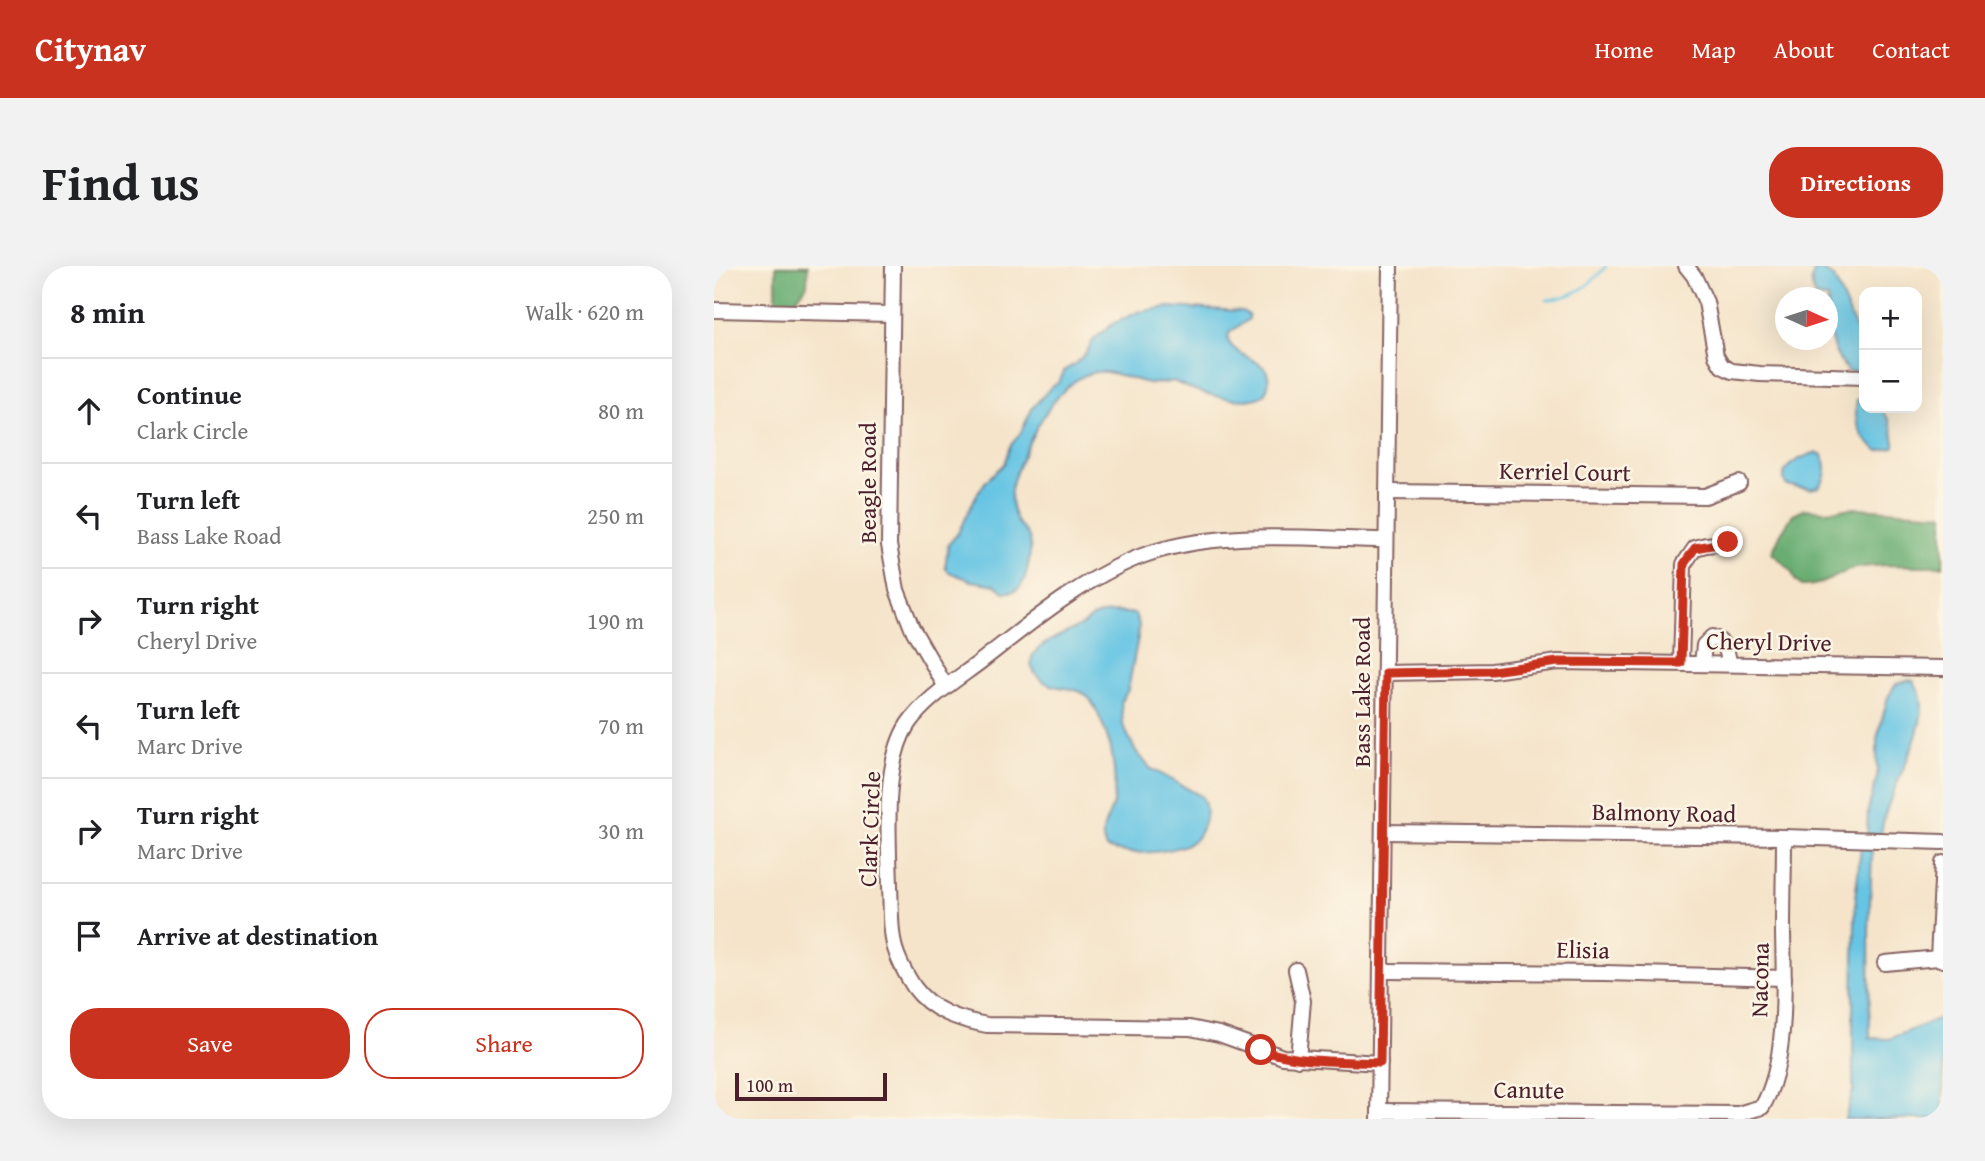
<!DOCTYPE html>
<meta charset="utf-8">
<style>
:root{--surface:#fff;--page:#f2f2f2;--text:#202124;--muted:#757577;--line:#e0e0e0;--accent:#c8321e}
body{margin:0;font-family:"Gentium Book Plus",serif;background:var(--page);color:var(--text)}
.controls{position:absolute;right:21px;top:21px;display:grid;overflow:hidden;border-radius:14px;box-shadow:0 7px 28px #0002}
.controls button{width:63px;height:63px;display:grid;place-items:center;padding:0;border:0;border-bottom:2px solid var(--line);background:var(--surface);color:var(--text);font:35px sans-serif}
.compass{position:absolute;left:1061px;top:21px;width:63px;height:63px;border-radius:50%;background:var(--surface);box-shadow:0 7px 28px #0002;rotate:93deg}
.scale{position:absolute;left:21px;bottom:18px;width:152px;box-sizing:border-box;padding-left:7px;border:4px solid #4a1f2b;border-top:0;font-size:19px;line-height:24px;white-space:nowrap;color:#4a1f2b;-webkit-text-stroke:5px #fcf5e5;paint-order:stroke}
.stop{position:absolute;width:21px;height:21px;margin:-16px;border:5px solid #c8321e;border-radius:50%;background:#fff}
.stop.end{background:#c8321e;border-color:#fff;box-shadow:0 2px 7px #0008}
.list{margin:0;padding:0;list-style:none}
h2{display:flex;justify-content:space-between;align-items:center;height:91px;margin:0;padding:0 28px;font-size:30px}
h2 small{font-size:23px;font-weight:400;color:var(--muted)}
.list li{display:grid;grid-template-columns:46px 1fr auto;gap:21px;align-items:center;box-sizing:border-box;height:105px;padding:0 28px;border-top:2px solid var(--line)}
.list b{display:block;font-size:26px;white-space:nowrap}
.list p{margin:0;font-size:23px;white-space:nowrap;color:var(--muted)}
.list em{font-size:23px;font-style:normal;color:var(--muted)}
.actions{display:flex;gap:14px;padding:21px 28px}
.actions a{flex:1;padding:16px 0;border:2px solid var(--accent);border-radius:28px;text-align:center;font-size:24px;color:var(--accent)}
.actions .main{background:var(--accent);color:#fff}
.icon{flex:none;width:38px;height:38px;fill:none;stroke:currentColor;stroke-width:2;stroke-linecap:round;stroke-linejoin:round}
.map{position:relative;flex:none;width:1229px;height:853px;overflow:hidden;border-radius:28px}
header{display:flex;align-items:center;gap:42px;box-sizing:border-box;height:98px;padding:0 35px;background:var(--accent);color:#fff}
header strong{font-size:33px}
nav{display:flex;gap:38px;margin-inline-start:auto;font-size:24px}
.intro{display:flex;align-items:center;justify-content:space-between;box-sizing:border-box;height:168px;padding:0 42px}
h1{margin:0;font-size:49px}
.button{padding:18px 32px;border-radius:28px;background:var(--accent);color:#fff;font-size:24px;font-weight:700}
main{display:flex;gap:42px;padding:0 42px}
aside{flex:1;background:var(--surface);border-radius:28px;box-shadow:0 7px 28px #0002}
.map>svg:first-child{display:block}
.forest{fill:#69ad72;stroke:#5a664e;stroke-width:2}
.water{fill:#66c5e4;stroke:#587288;stroke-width:2}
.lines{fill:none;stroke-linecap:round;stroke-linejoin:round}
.stream{stroke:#66c5e4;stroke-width:2.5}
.minor-casing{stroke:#866463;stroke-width:18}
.minor{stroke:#fff;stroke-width:14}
.route{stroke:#c8321e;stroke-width:9}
.labels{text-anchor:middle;stroke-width:5;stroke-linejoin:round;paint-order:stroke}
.street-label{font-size:24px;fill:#4a1f2b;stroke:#fcf5e5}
</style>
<header>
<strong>Citynav</strong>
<nav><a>Home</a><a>Map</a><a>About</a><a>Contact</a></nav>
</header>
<div class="intro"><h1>Find us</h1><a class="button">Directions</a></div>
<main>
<aside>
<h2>8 min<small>Walk · 620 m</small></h2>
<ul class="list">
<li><svg class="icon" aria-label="ahead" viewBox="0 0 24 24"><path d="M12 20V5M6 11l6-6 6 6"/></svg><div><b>Continue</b><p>Clark Circle</p></div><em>80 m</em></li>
<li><svg class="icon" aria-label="left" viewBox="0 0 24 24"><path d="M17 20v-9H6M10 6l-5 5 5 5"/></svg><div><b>Turn left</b><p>Bass Lake Road</p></div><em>250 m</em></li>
<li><svg class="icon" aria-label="right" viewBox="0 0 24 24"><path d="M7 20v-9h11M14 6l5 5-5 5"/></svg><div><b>Turn right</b><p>Cheryl Drive</p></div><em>190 m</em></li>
<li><svg class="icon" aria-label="left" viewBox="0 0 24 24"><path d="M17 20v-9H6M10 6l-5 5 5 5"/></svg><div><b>Turn left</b><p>Marc Drive</p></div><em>70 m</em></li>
<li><svg class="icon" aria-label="right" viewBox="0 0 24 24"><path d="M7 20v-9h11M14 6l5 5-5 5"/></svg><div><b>Turn right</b><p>Marc Drive</p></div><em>30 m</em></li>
<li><svg class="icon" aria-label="arrive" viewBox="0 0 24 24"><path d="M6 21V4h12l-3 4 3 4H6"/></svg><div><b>Arrive at destination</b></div></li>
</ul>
<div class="actions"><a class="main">Save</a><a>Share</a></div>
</aside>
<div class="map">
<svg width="1229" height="853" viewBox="0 0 1229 853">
<rect width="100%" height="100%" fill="#fcf5e5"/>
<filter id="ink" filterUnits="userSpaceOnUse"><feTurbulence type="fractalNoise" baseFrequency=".0143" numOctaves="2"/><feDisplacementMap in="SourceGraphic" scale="14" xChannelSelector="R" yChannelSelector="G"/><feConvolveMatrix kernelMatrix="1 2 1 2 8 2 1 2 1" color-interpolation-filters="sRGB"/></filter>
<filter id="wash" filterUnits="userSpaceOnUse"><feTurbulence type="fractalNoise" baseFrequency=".00686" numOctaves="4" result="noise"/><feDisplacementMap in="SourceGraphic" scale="28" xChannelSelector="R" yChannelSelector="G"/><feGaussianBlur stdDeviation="1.57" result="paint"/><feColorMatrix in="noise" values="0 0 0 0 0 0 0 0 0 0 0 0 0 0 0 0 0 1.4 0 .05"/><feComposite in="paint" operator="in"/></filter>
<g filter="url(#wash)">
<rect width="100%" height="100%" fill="#f5e4ca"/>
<g class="forest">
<path d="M62 0H94L93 19 81 35H62Z"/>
<path d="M1144 242 1229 248V300C1199 301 1168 296 1139 303 1119 309 1110 321 1087 320L1081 314 1077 304 1058 287 1066 269 1079 248 1090 243 1110 245Z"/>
</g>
<g class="water">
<path d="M1101 4 1110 5 1120 12 1150 82V106L1134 105C1114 83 1114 60 1114 32L1101 31C1098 22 1095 13 1101 4Z"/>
<path d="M455 41 528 45 535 49V53L515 67 514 75C526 97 567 92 551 128 532 143 479 125 459 115 432 123 419 110 392 106 346 101 313 177 300 212 294 225 297 246 305 258 308 262 313 266 315 271 319 281 313 315 305 322 301 326 296 326 290 326L281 319 258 315 235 306 231 302 234 279 244 267 262 230 272 215 290 198 296 180 306 168 319 141 338 120 345 116 351 104 361 98 371 88 380 73 400 57 424 46Z"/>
<path d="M1143 133H1150V142H1166C1177 153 1181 165 1180 181L1165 185C1146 173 1139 155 1143 133Z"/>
<path d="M1100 187 1107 188C1115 199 1113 210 1105 221L1096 223 1072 219C1063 201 1086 192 1100 187Z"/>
<path d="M405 346 421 348 425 359 424 371 414 424 407 436 409 459 421 484 436 502 487 530C496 543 491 560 482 573 462 588 415 590 392 582 383 564 395 554 399 537 402 521 400 499 397 483 394 471 382 438 373 430 360 419 342 425 329 415 293 386 348 370 366 360 373 357 377 351 384 349 390 347 398 347 405 346Z"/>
<path d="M1195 414 1200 415C1202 420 1205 426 1207 431 1215 467 1170 529 1167 569H1153L1154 544 1163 512V473L1174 431 1182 418Z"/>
<path d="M1155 578 1158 587 1155 664 1156 772 1175 773 1229 751V853H1131L1139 825V730L1142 625 1147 581Z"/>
</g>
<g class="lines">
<g class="stream">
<path d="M1105 0 1107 7"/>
<path d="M832 34C859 32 875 21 892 0"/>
</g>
</g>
</g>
<g filter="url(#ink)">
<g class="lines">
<g class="minor-casing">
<g id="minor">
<path d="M179 0 175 279 183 324 198 362 232 421"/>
<path d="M972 0 980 10 992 36 1002 90 1008 100 1018 105 1046 108 1150 111"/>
<path d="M0 44 177 48"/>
<path d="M673 226 991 230 1025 217"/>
<path d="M967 397 970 298 981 282 992 279 1014 277"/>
<path d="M988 398 990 379 998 371C1011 376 1014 385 1015 398"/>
<path d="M672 407 778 405 844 396 1229 402"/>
<path d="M670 566 1070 571 1229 576"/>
<path d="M1224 692 1229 597"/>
<path d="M1171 697 1224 692 1229 694"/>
<path d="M582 704 589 735 584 793"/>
<path d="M668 705 891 707 1070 712"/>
<path d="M666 797 569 791 505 768 476 762 273 759C246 754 217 745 200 721 191 707 181 689 179 673 176 656 177 637 176 620 175 574 168 498 194 458 211 433 242 414 266 396 315 358 367 314 425 291 500 262 593 273 672 274"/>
<path d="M1048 841C1074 798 1070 717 1069 667 1069 635 1070 603 1070 571"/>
<path d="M665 845 1024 848 1048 841"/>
<path d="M665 853 676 0"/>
</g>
</g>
<use href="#minor" class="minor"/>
</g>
</g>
<g class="lines" filter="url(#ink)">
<path class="route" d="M547 784C586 797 626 795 666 797L672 407 778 405 844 396 967 397 970 298 981 282 1014 276"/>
</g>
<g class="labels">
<g class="street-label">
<text transform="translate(851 206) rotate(1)" y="8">Kerriel Court</text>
<text transform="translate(154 217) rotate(-90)" y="8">Beagle Road</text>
<text transform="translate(1055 376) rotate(1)" y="8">Cheryl Drive</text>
<text transform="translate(648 426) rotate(-90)" y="8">Bass Lake Road</text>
<text transform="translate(950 547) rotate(1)" y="8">Balmony Road</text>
<text transform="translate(156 563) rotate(-88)" y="8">Clark Circle</text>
<text transform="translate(869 684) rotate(1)" y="8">Elisia</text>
<text transform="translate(1046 714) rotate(-89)" y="8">Nacona</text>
<text transform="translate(815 824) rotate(1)" y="8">Canute</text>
</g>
</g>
</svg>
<div class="controls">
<button>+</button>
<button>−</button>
</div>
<svg class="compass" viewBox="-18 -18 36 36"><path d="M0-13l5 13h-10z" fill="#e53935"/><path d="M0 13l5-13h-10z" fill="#757577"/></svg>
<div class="scale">100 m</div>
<div class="stop" style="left:547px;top:784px"></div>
<div class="stop end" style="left:1014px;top:276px"></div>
</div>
</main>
